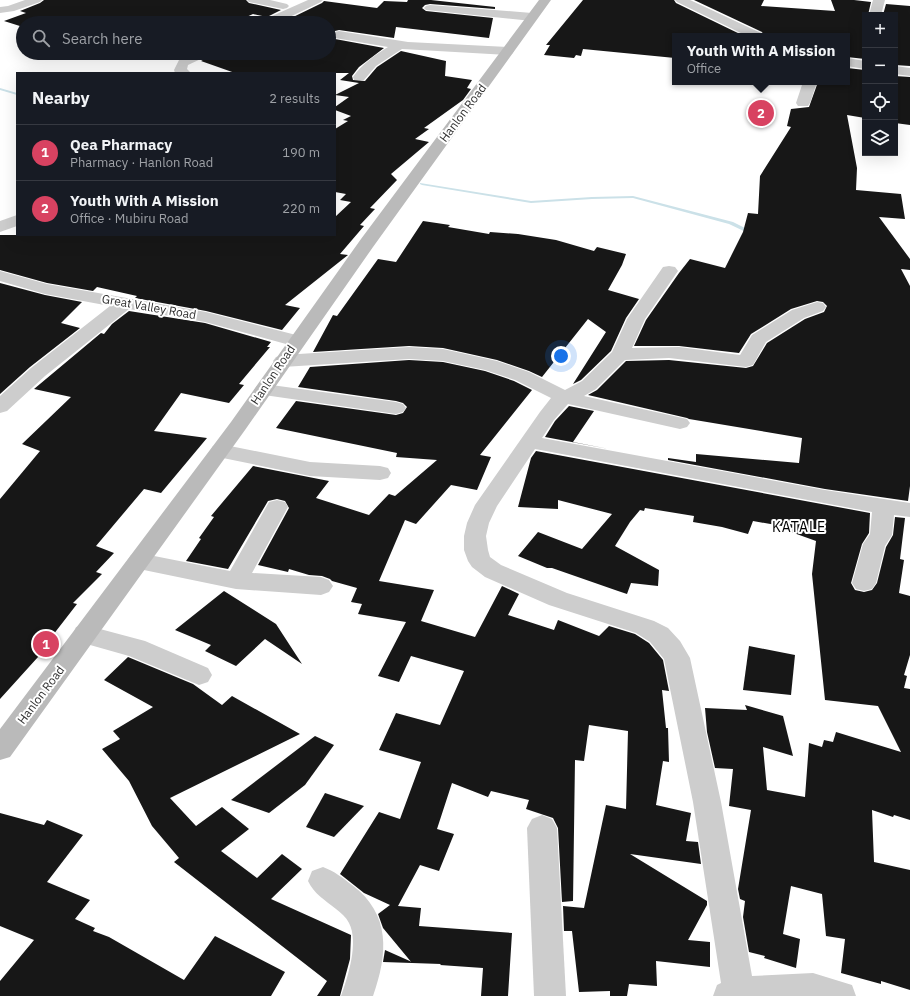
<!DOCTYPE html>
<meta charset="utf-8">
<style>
:root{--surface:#171b24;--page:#242831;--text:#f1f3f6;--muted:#9ea1a6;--line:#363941;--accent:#d84261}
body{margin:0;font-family:"IBM Plex Sans",sans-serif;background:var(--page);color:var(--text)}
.controls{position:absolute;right:12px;top:12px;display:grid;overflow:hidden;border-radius:0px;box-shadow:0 4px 16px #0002}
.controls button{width:36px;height:36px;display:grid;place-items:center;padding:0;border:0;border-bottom:1px solid var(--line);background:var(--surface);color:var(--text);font:20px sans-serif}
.you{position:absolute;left:561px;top:356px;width:14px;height:14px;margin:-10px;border:3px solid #fff;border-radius:50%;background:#1a73e8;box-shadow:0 0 0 6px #1a73e833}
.badge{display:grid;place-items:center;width:26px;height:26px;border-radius:50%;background:var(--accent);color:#fff;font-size:13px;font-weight:700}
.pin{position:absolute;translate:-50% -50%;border:2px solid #fff;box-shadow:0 1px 4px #0006}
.popup{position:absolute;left:672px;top:33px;width:178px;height:52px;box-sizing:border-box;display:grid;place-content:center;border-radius:0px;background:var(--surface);filter:drop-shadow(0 1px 3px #0005);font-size:13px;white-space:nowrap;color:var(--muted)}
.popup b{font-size:15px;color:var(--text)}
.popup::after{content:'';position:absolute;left:50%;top:100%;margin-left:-8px;border:8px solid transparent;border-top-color:var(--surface)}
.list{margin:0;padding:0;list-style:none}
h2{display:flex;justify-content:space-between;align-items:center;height:52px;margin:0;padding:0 16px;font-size:17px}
h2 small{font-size:13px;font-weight:400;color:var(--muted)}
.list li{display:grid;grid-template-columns:26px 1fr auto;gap:12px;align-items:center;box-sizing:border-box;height:56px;padding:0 16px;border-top:1px solid var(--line)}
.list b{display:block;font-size:15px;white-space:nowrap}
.list p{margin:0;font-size:13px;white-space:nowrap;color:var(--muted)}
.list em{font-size:13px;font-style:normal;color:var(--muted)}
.icon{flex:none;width:22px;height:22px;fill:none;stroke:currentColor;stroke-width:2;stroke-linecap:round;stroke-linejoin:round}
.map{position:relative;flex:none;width:910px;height:996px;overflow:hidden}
.search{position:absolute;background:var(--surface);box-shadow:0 4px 16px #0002;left:16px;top:16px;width:320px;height:44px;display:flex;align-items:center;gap:10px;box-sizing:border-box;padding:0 14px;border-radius:22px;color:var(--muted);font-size:15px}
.panel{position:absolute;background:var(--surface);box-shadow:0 4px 16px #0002;left:16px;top:72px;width:320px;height:164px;border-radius:0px}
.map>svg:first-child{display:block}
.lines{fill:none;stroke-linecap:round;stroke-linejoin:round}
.stream{fill:#cbe1e8;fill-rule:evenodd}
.building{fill:#171717}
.street{fill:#cdcdcd;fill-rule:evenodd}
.secondary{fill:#bababa;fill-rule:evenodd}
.labels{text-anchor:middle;stroke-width:4;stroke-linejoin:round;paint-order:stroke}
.street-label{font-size:12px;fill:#303030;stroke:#fff}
.quarter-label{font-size:14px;letter-spacing:1px;fill:#000;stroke:#fff}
</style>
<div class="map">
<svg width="910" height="996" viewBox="0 0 910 996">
<rect width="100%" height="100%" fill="#fff"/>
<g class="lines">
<g class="stream">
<path d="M0 88 17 93V95L0 90Z"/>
<path d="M420 183 531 201 592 197 633 196 733 222 755 233 752 235 750 234 729 224 633 198 592 199 531 203 422 185 420 184Z"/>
</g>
</g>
<g class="building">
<path d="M44 0H246L249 3 281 10 267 17 253 14 233 23H23V27L4 21 26 13 20 11 40 3Z"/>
<path d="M408 0H431L495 7V9L430 4 425 5 422 8 426 11 493 18 489 38 396 27 394 38 339 30 335 31 332 36 335 39 384 48 359 67 352 76 353 80 365 81 377 67 401 51 446 61 445 76 472 80 467 88 471 89 463 100 424 128 429 129 415 139 429 142 391 174 397 180 370 208 375 209 360 225 364 226 340 254 348 255 285 305 300 308 282 330 206 311 135 298 137 296 97 287 93 291 47 283 0 270V235H335V217L351 202 340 200 346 194 335 192V129L348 121 343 120 351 116 335 110V107L349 97 335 95 359 83 340 80 349 73H235L201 61 208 57 210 53H329V23H296L285 21 322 3 324 1 377 8 384 1 407 2Z"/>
<path d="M583 0H674L676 3 744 36H675V58L583 49 581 56 576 55 574 58 544 55 550 45H546Z"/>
<path d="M694 0H764L761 6 835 11 831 0H854L871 2 868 15H865V59L847 57V36H764L762 32Z"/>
<path d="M886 4 910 6V66L895 65V15H883Z"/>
<path d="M847 68 865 70V118L847 115 857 168 856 190 901 194 905 219 879 217 910 259V270L901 269 910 286V486L908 501 825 489 668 460V458L696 462V454L799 463 802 438 689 419 687 418 588 395 597 390 626 361 669 360 746 368 753 366 767 343 805 319 824 312 827 306 823 302 817 301 791 309 751 334 739 353 679 346H634L646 320 679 273 690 259 725 268 743 232 748 213 758 214 760 176 791 127 787 126 791 109 809 107 818 82H847Z"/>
<path d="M895 76 910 77V125L895 123Z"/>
<path d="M423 221 450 225 448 227 489 234 490 232 518 234 556 240 594 251 597 247 626 254 622 265 608 290 639 299 626 318 611 351 581 380 573 384 606 332 588 319 542 377 529 371 497 360 443 348 409 346 313 352 333 315 337 316 378 259 396 262Z"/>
<path d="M0 283 45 295 82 302 61 323 80 328 30 367 0 394Z"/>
<path d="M129 311 205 323 271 342 267 347H270L239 384 244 385 229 403 181 393 154 431 207 438 161 493 144 489 96 546 114 553 96 572 102 574 73 603 77 604 53 635 57 636 0 699V499L40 451 22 444 71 397 34 389 101 333 104 334 112 324Z"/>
<path d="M409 360 443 362 485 371 514 381 532 390 480 455 491 457 477 490 451 485 416 524 405 520 379 581 434 590 421 621 475 637 502 586 519 594 508 615 554 630 558 620 599 636 609 626 635 634 649 643 663 660 669 691 662 690 666 728H668L669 762 663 761 656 805 691 813 686 841 698 842 701 864 630 854 707 901V905L688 940 710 942V967L656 961 657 986 629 984 627 996H610V991L579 992 572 931H564L563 906 584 908 606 805 626 809 628 731 589 725 584 761 575 760 573 901 562 902 558 828 553 818 526 809 529 800 491 791 488 797 452 783 437 829 454 834 439 871 420 865 398 906 421 908 419 926 512 933 508 996H481L483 968 440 965 441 964 412 963 383 928 378 914 390 905 364 893 340 874 379 812 400 819 421 762 379 750 396 713 440 725 464 671 411 656 399 682 378 676 406 622 358 614 362 604 351 602 357 588 332 581 330 579 322 576 309 575 289 569 288 572 258 565 289 508 285 501 277 499 268 501 228 569 186 561 201 539 199 538 214 517 211 516 253 466 329 481 316 498 369 515 389 494 395 496 437 460 396 457 397 453 276 428 296 401 396 415 403 413 407 407 403 403 396 401 298 387 310 367Z"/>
<path d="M569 406 594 411 573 442 609 449 545 437 555 421Z"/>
<path d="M536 451 870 513 869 533 862 544 851 583 855 590 864 592 872 590 877 583 886 547 893 535 895 517 905 518 900 559 904 560 899 593 910 596V655L904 675 907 676 904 688 910 689V820L894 815 893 817 872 810 874 862 910 870V990L881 981V984L841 973 845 939 826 936 822 894 791 886 783 934 800 939 796 968 764 958 765 956 749 952 743 917 745 901 740 899 738 889 751 810 729 806 733 769 715 768 707 732 705 708 747 710 745 705 783 716 793 756 763 747 767 790 805 797 809 743 822 747 824 740 833 742 836 732 901 752 878 706 825 700 812 574 816 541 791 532 793 528 753 521 748 534 722 527 693 522 694 516 645 508 644 511 640 510 630 522 615 546 659 570 658 586 631 583 627 594 618 591 552 568H547L518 556 538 532 582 549 612 514 558 500V509L518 507 531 458Z"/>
<path d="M224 591 276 624 302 664 265 639 236 666 205 651 211 645 175 630Z"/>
<path d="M749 646 795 655 791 695 743 690Z"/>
<path d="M128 657 193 684 222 705 232 696 300 734 170 798 196 826 222 807 249 829 221 851 257 878 282 854 302 869 271 899 351 935 350 959 340 996H317L327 981 174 862 179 858 152 826 129 781 102 749 120 739 113 731 153 707 104 680Z"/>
<path d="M315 736 334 745 305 785 269 813 231 800Z"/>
<path d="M325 793 364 806 334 837 306 827Z"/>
<path d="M0 813 44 825 47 820 83 835 47 882 90 900 75 919 95 928 93 931 109 937 184 980 215 936 285 972 271 996H0V981L34 940 0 926Z"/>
<path d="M385 950 412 962V963L383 962Z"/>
</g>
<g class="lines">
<g class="street">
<path d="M25 0H42L40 2 14 11 0 13V7L8 6Z"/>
<path d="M247 0H270L287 4 289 6 287 8 283 9 249 2Z"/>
<path d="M308 0H323L321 2 277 23H261L263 20Z"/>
<path d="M675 0H690L761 33 763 36H747L677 2Z"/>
<path d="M873 0H885L881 15H869Z"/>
<path d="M430 5 532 13 536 15 538 17 536 19 532 21 426 10 424 8 426 6Z"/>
<path d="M339 31 408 42 508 47 512 48 514 51 512 54 508 55 402 49 376 66 364 80H354L353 77C362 64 375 55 388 47L335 38 333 35 335 32Z"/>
<path d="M193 53H209L207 56 188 65 187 69 191 73H175L174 70 179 60Z"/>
<path d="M847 58 865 61V69L847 66Z"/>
<path d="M895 66 910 68V76L895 74Z"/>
<path d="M803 82H817L810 103 808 106H798L796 103Z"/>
<path d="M17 215V226L0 232V221Z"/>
<path d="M669 266 675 267 678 271 645 319 632 348 679 347 740 355 752 335 792 310 817 302 823 303 826 307 823 311 804 318 766 342 753 365 746 367 669 358 625 360 596 389 584 396 687 419 690 423 687 427 680 429 568 404 554 420 542 438 825 490 910 503V517L894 515 892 535 885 546 876 583 872 589 864 591 856 589 852 583 863 544 870 534 872 512 535 449 497 506 489 523 486 536 488 550 490 557 501 565 567 593 654 621 668 628 680 641 690 658 721 802 752 976 813 973 852 985 856 996H713L717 985 721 983 693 802 664 659 650 642 636 633 549 605 485 577 472 567 468 561 464 550V536L467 523 475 505 540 412 551 398 515 380 485 370 443 361 409 359 283 367 276 365 273 361 276 357 283 355 409 347 443 349 497 361 529 372 565 390 582 381 612 352 627 319 663 267Z"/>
<path d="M0 271 47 284 206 312 304 337 306 341 304 345 297 347 205 322 129 309 45 376 7 411 0 413V396L31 368 110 306 45 294 0 281Z"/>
<path d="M264 384 396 402 403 404 406 408 403 412 396 414 257 394 254 390 257 386Z"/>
<path d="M220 444 310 462 380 466 388 468 391 473 388 478 380 480 310 476 213 456 210 451 213 446Z"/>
<path d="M277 500 285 502 288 507 252 573 321 577 329 580 333 586 329 592 321 595 236 589 139 569 131 567 127 561 131 555 139 553 230 571 269 502Z"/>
<path d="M85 625 145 641 208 668 212 675 208 682 199 685 129 656 76 641 73 634 76 627Z"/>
<path d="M542 815 552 819 557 828 566 996H534L527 828 532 819Z"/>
<path d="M323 867C334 871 343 878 352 885 391 914 388 954 373 996H341C348 977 359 942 349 923 346 917 341 913 336 909 325 900 314 894 308 881L312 871Z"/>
</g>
<path class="secondary" d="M539 0H551L373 247 245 430 10 757 0 760V729L231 422 361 239Z"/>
</g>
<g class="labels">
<g class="street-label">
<text transform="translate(463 113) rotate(-53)" y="4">Hanlon Road</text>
<text transform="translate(149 307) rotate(10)" y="4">Great Valley Road</text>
<text transform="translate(273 375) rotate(-56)" y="4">Hanlon Road</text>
<text transform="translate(41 695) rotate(-53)" y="4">Hanlon Road</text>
</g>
<g class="quarter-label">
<text x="799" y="532">KATALE</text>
</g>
</g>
</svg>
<div class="controls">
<button>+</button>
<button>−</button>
<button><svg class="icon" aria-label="locate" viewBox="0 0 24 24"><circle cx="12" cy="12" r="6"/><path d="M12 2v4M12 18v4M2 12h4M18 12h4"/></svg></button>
<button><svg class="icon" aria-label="layers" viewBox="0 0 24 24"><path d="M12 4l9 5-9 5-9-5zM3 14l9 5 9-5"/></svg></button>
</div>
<div class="you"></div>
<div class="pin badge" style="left:46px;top:644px">1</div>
<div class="pin badge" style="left:761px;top:113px">2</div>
<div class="popup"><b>Youth With A Mission</b>Office</div>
<div class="search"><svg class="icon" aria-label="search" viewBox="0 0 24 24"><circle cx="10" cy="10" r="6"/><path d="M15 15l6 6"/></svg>Search here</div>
<section class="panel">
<h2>Nearby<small>2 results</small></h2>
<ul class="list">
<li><span class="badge">1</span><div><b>Qea Pharmacy</b><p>Pharmacy · Hanlon Road</p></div><em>190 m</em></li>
<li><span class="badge">2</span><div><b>Youth With A Mission</b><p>Office · Mubiru Road</p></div><em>220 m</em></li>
</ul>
</section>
</div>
